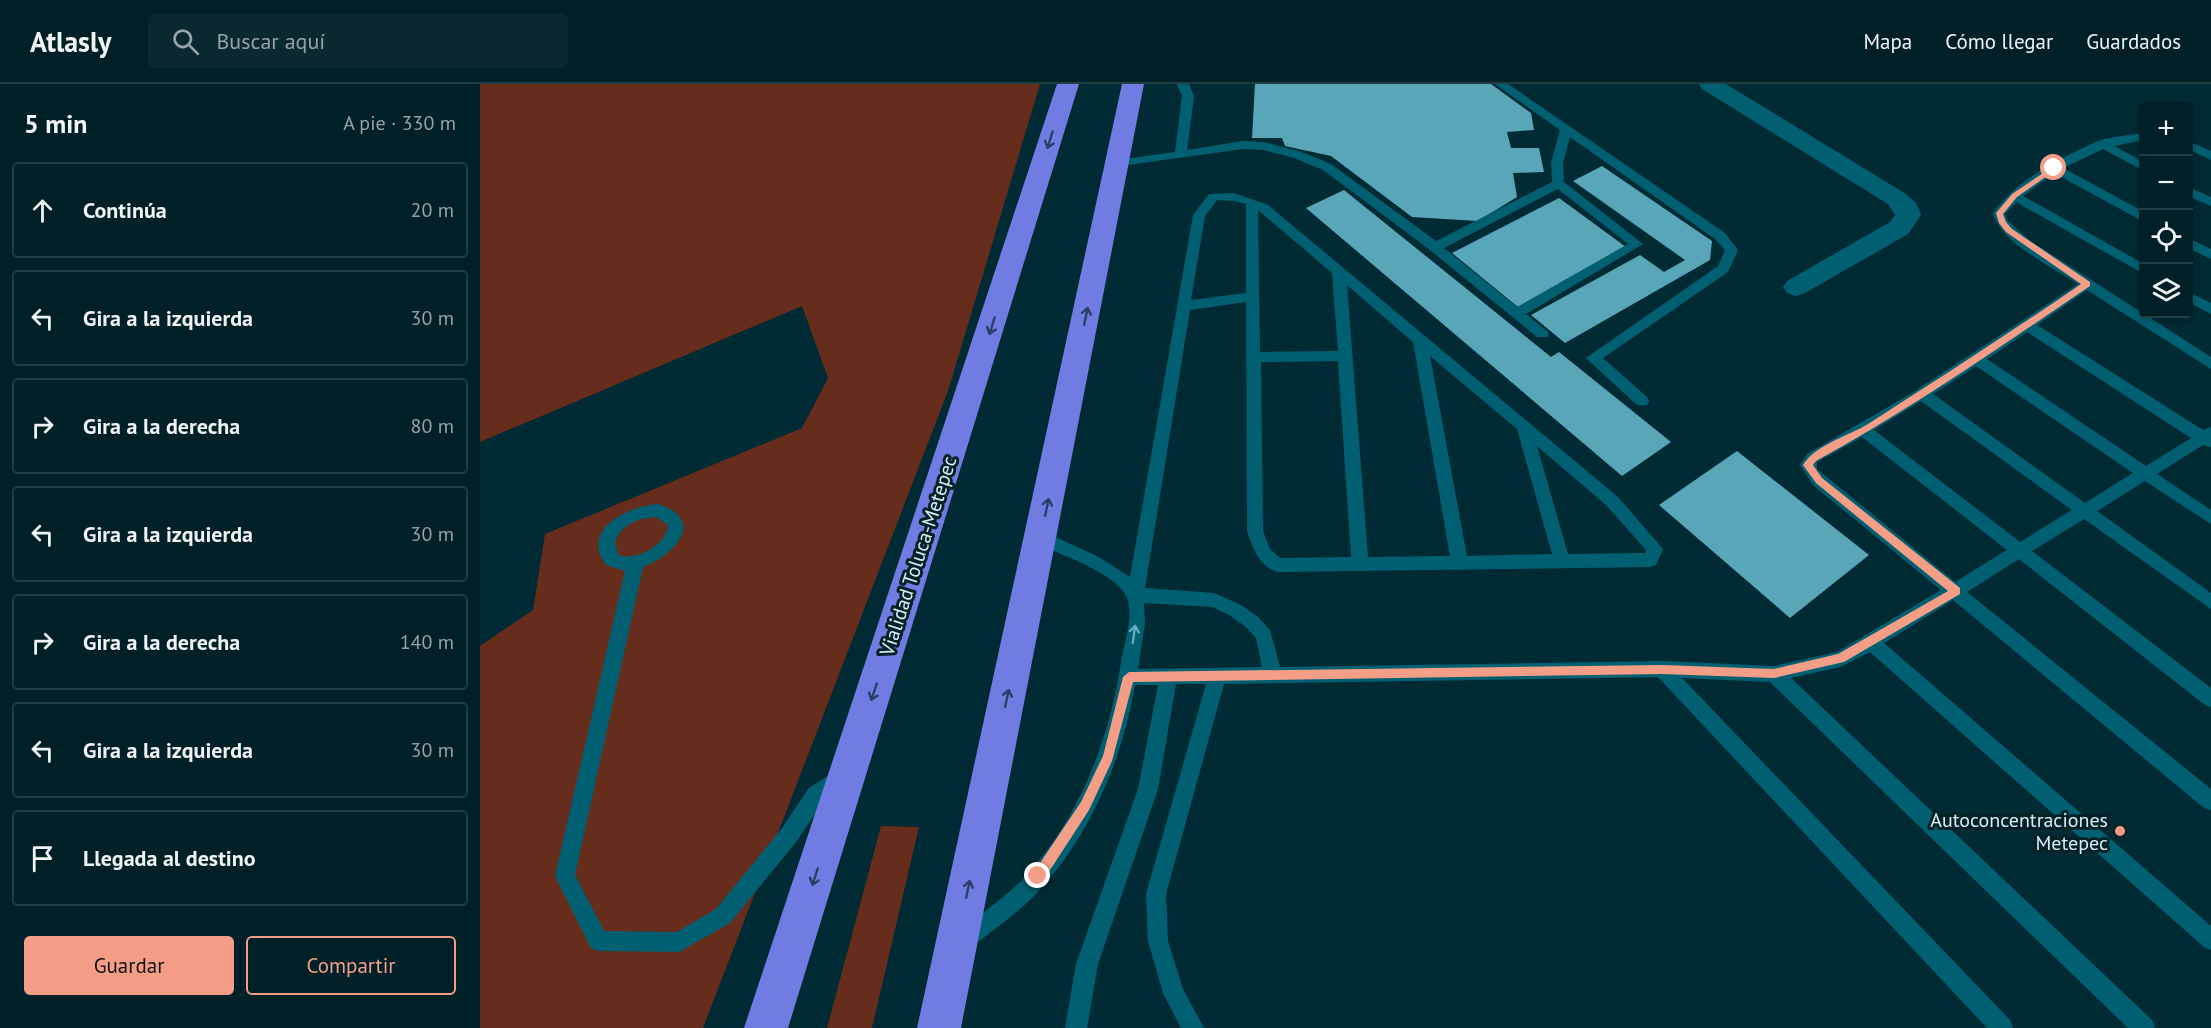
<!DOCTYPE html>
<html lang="es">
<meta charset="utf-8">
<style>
:root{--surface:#002028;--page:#0a2830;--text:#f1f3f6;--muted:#95a3a8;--line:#223e45;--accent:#f49e87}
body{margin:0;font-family:"PT Sans",sans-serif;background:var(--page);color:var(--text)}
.controls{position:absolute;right:18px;top:18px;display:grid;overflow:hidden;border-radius:6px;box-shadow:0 3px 9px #0003}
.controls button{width:54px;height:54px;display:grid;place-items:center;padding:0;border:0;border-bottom:2px solid var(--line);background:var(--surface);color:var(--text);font:30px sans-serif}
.stop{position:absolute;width:18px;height:18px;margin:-14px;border:4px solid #f49e87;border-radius:50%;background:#fff}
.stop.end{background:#f49e87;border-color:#fff;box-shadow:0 2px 6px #0008}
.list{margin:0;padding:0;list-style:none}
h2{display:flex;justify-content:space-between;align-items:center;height:78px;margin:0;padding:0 24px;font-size:26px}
h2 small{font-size:20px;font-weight:400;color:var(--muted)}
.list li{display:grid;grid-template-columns:39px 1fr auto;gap:18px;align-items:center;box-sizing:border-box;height:96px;margin:0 12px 12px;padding:0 12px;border:2px solid var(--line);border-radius:6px}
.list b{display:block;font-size:22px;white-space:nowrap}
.list em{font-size:20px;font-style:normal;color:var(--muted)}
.actions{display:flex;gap:12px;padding:18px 24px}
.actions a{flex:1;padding:14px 0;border:2px solid var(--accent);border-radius:6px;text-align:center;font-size:21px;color:var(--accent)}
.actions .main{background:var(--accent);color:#111}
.icon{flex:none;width:33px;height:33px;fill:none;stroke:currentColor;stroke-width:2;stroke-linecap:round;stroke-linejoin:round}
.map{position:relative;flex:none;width:1731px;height:944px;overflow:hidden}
header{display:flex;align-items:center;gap:36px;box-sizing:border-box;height:84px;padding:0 30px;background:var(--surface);border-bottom:2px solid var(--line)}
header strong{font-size:28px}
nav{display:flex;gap:33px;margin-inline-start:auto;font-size:21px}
.search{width:420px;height:54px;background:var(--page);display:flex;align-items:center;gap:15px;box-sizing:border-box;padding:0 21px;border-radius:6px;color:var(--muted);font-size:22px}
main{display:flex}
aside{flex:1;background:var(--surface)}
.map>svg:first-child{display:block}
.green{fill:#662c1c}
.building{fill:#5aa6b9}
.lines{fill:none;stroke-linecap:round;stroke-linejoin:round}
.lane{fill:#006072;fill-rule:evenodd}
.street{fill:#006072;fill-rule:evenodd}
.highway{fill:#707ce1;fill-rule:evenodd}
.oneway{stroke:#2c4067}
.oneway2{stroke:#67aab8}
.route{fill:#f49e87}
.poi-dot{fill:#f49e87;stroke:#072026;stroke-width:2}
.labels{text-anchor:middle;stroke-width:6;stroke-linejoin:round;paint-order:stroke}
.street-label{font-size:20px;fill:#cef3fd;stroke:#072026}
.poi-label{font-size:20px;fill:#cef3fd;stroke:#072026;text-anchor:end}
</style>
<header>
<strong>Atlasly</strong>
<div class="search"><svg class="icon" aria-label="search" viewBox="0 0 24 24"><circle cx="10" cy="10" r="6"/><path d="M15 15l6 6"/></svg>Buscar aquí</div>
<nav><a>Mapa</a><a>Cómo llegar</a><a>Guardados</a></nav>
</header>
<main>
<aside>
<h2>5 min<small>A pie · 330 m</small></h2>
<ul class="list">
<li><svg class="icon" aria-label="ahead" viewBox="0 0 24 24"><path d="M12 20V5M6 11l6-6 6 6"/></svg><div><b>Continúa</b></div><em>20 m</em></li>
<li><svg class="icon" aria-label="left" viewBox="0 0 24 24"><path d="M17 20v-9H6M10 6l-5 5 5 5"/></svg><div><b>Gira a la izquierda</b></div><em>30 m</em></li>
<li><svg class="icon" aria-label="right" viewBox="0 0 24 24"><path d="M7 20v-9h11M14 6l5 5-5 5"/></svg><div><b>Gira a la derecha</b></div><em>80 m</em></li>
<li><svg class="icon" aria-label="left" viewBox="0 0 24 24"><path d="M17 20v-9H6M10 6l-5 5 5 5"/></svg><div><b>Gira a la izquierda</b></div><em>30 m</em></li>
<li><svg class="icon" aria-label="right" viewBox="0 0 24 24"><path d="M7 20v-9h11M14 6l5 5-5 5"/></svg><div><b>Gira a la derecha</b></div><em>140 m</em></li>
<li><svg class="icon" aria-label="left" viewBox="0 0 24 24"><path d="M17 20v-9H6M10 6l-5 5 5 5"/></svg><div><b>Gira a la izquierda</b></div><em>30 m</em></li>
<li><svg class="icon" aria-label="arrive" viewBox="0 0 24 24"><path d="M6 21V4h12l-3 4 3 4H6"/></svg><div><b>Llegada al destino</b></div></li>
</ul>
<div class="actions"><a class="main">Guardar</a><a>Compartir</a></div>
</aside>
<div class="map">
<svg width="1731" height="944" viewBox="0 0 1731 944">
<rect width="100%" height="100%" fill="#002b35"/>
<g class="green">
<path d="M0 0H560L468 307 223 944H0V562L53 526 65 450 322 344 348 294 322 222 0 358Z"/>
<path d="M401 742 439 743 392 944H347Z"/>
</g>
<g class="building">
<path d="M775 0H1011L1051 29 1054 46 1027 48 1031 64H1059L1064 88 1033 89 1037 113 998 137 932 133 851 72 805 62 802 54H772Z"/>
<path d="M1122 82 1232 157 1230 176 1085 259 1051 231 1160 171 1184 188 1205 176 1093 97Z"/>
<path d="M864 106 1071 273 1079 268 1191 358 1142 392 826 124Z"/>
<path d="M1079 114 1146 163 1038 223 972 169Z"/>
<path d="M1257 367 1389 471 1310 534 1179 421Z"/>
</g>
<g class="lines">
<g class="lane">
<path d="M697 0H709L714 12 707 66 763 57 783 58 822 68 851 80 956 157 1072 98 1071 79 1080 46 1015 0H1028L1245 149 1258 166 1248 188 1123 274 1167 313 1169 317 1167 321H1157L1106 274 1238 182 1245 166 1235 155 1090 53 1083 79 1084 98 1163 160 1046 230 1067 247 1069 250 1067 253H1057L950 166 843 86 814 74 783 66 763 65 633 83 631 80 637 76 695 68 702 12ZM1078 105 1148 160 1037 223 964 164Z"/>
<path d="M1664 49V56L1634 62 1664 78V87L1623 65 1583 84 1664 128V138L1574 89 1543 112 1664 180V190L1536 118 1525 130 1528 137 1549 156 1731 273V285L1607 206 1557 241 1723 346 1731 343V363L1723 361 1677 390 1731 426V440L1665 397 1617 427 1731 509V525L1604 435 1552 467 1731 604V623L1725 621 1539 475 1487 508 1731 705V726L1724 724 1473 516 1404 559 1731 842V866L1724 863 1390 568 1360 583 1311 594 1672 936 1675 944H1648L1290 598 1202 594 1530 936 1533 944H1507L1178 593 744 600 686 810 688 857 703 905 724 944H701L683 909 668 857 666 810 726 600H696L678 705 618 880 607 944H585L596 880 658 705 678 601H655C642 676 610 752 557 809 537 830 513 846 490 864L483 867 476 864 473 857 476 850C498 832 523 815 543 795 599 735 629 658 641 578 644 559 654 533 647 514 637 489 578 469 554 459L552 454 554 449 560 447 566 449 617 472 650 493 713 131 729 110 754 109 788 121 1138 413 1183 465 1176 481 1170 483 797 488C778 481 773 464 767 447L766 218 710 226 665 504 734 509 761 521 778 533 790 546 800 583 1182 577 1294 582 1357 568 1461 506 1333 401 1320 381 1327 370 1432 309 1598 200C1572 183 1521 159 1513 129 1538 95 1580 74 1618 57 1629 53 1651 51 1664 49ZM737 116 754 117 766 120V209L711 216 725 132ZM778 126 852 189 858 267 780 268ZM867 201 933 258 970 472 888 473ZM1547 248 1711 354 1666 382 1507 275ZM950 272 1037 345 1072 470 987 472ZM858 277 871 473 800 474 790 465 783 447 781 278ZM1496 282 1653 389 1605 419 1453 310ZM1441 317 1592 426 1540 458 1394 346ZM1382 353 1527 466 1475 498 1337 385V378ZM1057 362 1126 421 1166 466 1165 469 1088 470ZM664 519 732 523 749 531 766 543 776 554 782 583 658 585 665 539Z"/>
<path d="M1708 57 1731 67V76L1708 65Z"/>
<path d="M1708 103 1731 113V122L1708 112Z"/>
<path d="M1708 154 1731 165V175L1708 164Z"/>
<path d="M1708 208 1731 219V230L1708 218Z"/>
<path d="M178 420C228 436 194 471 163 483L95 791 124 847 197 848 236 825 302 744 329 704 360 684 367 687 370 693 367 699 343 718 316 758 250 839 199 868 118 867 111 864 75 792 145 487 126 481C99 445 149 422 178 420ZM176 433 188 441C186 462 156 477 138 471L135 458C141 440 159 434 176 433Z"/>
</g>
<path class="street" d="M1219 0H1246L1426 110 1436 119 1441 131 1428 150 1325 209 1316 212 1307 209 1303 203 1307 197 1410 138 1415 131 1408 120 1222 5Z"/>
<g class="highway">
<path d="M577 0H599L308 944H264Z"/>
<path d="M642 0H664L481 944H437Z"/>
</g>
</g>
<defs><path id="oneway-shaft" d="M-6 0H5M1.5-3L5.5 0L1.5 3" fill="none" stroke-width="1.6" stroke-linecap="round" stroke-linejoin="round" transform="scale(1.5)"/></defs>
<g class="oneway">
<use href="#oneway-shaft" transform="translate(570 56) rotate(107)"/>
<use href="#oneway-shaft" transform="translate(606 232) rotate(-78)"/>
<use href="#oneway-shaft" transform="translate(512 242) rotate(107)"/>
<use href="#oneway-shaft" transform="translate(567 423) rotate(-78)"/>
<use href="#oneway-shaft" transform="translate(394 608) rotate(108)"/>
<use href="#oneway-shaft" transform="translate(527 614) rotate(-78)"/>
<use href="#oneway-shaft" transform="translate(335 793) rotate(108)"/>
<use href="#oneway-shaft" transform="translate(488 805) rotate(-78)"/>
</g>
<use class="oneway2" href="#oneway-shaft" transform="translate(654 550) rotate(-82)"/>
<path class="route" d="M1572 83 1578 84 1537 113 1523 130 1526 138 1532 145 1610 198V202C1520 263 1431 325 1336 377L1333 381 1342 394 1480 504V510L1364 578 1294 594 1182 590 653 598 632 677 609 726 563 797H554V788L601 718 623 672 643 593 649 588 1182 581 1294 585 1358 570 1468 507 1336 399 1323 381C1335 361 1368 352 1388 340 1460 294 1531 248 1601 200L1526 148 1519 139 1516 129 1532 110Z"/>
<circle class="poi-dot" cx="1640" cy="747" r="6"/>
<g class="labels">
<g class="street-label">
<text transform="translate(438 472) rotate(-72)" y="7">Vialidad Toluca-Metepec</text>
</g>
<g class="poi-label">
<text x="1628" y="743">Autoconcentraciones<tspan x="1628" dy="23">Metepec</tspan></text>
</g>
</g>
</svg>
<div class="controls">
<button>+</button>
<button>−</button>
<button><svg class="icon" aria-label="locate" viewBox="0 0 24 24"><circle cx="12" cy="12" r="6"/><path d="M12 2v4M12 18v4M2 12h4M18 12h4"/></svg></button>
<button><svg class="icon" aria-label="layers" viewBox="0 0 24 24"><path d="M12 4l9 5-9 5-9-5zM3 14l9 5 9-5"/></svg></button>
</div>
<div class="stop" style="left:1574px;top:84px"></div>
<div class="stop end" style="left:558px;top:792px"></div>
</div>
</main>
